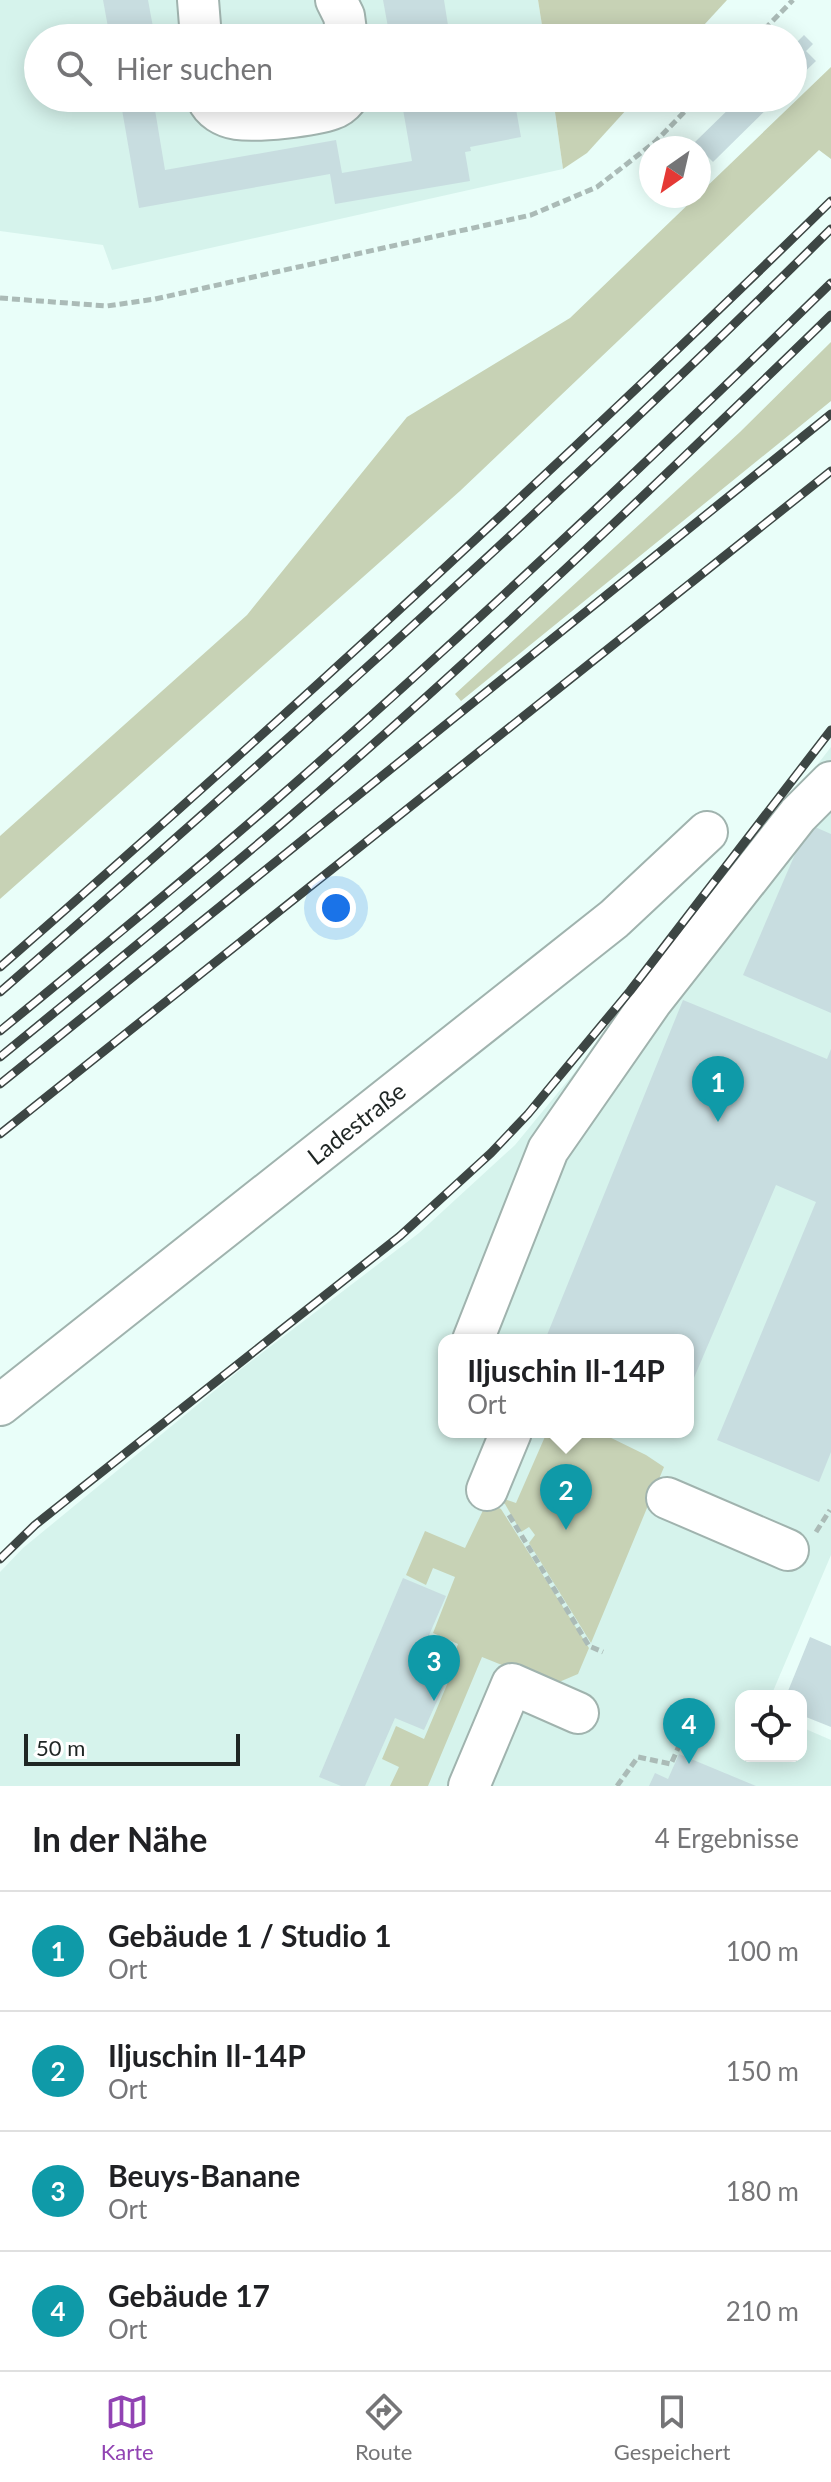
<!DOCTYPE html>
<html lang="de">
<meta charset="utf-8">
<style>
:root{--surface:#fff;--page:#f2f2f2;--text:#202124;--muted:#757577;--line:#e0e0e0;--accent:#9143b3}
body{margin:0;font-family:Lato,sans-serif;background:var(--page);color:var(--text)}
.controls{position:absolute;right:24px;bottom:24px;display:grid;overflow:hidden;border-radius:16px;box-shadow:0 4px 20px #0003}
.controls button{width:72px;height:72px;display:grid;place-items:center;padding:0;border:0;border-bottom:2px solid var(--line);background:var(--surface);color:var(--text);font:40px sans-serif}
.compass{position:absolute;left:639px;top:136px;width:72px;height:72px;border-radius:50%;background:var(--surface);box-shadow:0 4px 20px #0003;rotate:214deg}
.scale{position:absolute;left:24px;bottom:20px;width:216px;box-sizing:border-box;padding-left:8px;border:4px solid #1f2624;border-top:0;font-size:22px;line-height:28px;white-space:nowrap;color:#1f2624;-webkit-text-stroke:6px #fff;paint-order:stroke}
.you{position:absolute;left:336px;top:908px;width:28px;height:28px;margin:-20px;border:6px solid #fff;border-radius:50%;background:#1a73e8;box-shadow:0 0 0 12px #1a73e833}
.badge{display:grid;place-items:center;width:52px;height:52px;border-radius:50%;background:var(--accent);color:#fff;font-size:26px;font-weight:700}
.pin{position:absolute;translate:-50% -66px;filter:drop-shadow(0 2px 4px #0008)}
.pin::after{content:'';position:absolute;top:42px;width:28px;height:24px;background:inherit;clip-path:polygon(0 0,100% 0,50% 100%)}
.popup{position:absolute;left:438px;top:1334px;width:256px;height:104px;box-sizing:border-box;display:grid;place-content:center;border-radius:16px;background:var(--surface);filter:drop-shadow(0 2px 6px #0005);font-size:26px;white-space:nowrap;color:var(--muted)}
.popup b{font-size:30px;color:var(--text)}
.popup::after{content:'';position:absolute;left:50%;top:100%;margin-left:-16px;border:16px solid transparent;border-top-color:var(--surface)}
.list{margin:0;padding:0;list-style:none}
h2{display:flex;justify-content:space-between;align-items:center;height:104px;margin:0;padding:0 32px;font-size:34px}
h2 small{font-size:26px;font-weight:400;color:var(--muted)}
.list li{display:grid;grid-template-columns:52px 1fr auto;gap:24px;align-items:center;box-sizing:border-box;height:120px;padding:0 32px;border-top:2px solid var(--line)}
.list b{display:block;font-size:30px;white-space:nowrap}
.list p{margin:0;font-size:26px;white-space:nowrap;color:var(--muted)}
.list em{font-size:26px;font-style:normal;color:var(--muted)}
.icon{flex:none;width:44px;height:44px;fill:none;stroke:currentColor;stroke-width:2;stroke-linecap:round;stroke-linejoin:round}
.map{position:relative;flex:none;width:831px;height:1786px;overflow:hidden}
.search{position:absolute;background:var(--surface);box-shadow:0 4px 20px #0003;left:24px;right:24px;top:24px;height:88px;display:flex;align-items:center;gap:20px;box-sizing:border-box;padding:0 28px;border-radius:44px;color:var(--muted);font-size:30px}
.sheet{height:584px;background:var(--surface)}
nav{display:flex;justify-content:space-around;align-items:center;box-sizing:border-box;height:112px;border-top:2px solid var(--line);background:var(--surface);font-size:22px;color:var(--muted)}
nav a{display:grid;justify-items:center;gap:4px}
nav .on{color:var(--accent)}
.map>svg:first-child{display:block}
.built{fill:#d6f3ec;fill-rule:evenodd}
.grass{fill:#c7d2b5}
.building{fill:#c8dde0}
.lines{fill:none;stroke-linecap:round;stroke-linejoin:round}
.minor-casing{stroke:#a0b3ae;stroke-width:44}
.path{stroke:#abbbb7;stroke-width:5;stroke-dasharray:8 4;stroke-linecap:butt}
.minor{stroke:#fff;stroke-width:40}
.rail-casing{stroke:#3d4644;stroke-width:9}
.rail{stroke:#fff;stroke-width:6;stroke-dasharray:18;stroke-linecap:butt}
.labels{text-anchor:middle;stroke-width:7;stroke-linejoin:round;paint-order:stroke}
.street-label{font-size:24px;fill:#1f2624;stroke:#fff}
</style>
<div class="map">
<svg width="831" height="1786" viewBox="0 0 831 1786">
<rect width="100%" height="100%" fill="#e9fef9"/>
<g class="built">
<path d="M0 0H538L544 38H38V98H553L563 169 112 270 103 245 0 231Z"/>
<path d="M831 747V1555L771 1696H741V1756H801V1727L831 1740V1786H0V1572L23 1548 241 1369 419 1233 515 1145 639 994ZM444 1340H688V1432H444Z"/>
</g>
<g class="grass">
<path d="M538 0H727L692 38H544Z"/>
<path d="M831 67V159L819 150 460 491 0 899V836L247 615 407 417 570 318Z"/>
<path d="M553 98H637L587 153 563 169Z"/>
<path d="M831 342V401L461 701 455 694 740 432Z"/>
<path d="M547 1432H599L646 1455 664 1467 591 1643 529 1543 535 1535 529 1527 521 1532 505 1504 489 1497 490 1494 516 1503Z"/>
<path d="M487 1502 501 1509 589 1648 578 1674 552 1685 482 1657 428 1786H390L399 1767 382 1759 396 1726 424 1739 454 1668 450 1666 458 1644 433 1633 455 1577 433 1568 426 1585 406 1575 425 1531 465 1548Z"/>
</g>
<g class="building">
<path d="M103 0H148L155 38H110Z"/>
<path d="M383 0H444L450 38H390Z"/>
<path d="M502 30 503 38H469L468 36Z"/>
<path d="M804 35 813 44 806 51 816 61 793 83V46Z"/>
<path d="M120 98H153L165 170 336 140 342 173 412 161 401 98H514L521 137 470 147 471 151 465 152 470 181 335 204 330 174 139 208Z"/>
<path d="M740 98H778L713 162 694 143Z"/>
<path d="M808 824 831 834V1013L743 975Z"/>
<path d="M683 1000 827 1059 831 1049V1452L819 1482 717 1440 816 1202 776 1185 688 1392V1340H545Z"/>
<path d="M403 1578 446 1596 420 1656 451 1670 424 1730 395 1718 365 1786H341L319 1777Z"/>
<path d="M810 1637 831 1646V1727L801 1715V1696H786Z"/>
<path d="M679 1754 756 1786H649L655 1773 668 1779Z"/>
</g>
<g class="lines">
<g class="minor-casing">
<g id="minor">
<path d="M198 0 201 38"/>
<path d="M336 0 344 16 347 38"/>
<path d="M207 98C212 110 224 117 237 119 257 122 313 116 332 109 339 107 343 103 347 98"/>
<path d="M473 1340 548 1150 651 1002 798 815 831 782"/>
<path d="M0 1405 614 919 707 832"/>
<path d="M487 1490 511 1432"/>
<path d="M667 1498 788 1550"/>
<path d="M469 1786 512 1684 578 1713"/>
</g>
</g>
<g class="path">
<path d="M756 38 793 0"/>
<path d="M0 298 107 306 155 299 531 215 597 187 655 142 698 98"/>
<path d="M509 1515 589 1646 603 1652"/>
<path d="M816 1532 830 1510"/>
<path d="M617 1786 638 1757 671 1764 685 1732"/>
</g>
<use href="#minor" class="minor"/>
<g class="rail-casing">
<g id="rail">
<path d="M0 967C284 719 562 464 831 201"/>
<path d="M0 992C284 745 564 494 831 229"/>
<path d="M0 1031C90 957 181 883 269 806 462 638 648 462 831 283"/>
<path d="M0 1057C95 979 191 901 285 821 473 660 653 488 831 315"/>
<path d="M0 1084 831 414"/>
<path d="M0 1134 831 471"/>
<path d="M0 1559 35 1525 84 1486 400 1236 491 1153 528 1114 630 991 831 730"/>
</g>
</g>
<use href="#rail" class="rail"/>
</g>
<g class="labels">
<g class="street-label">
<text transform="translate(357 1124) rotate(-38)" y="8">Ladestraße</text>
</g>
</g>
</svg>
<div class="controls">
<button><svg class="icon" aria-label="locate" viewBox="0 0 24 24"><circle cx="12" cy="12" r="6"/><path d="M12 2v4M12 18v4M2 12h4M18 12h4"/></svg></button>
</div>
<svg class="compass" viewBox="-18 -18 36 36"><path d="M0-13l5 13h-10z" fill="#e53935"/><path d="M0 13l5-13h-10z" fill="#757577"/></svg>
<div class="scale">50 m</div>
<div class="you"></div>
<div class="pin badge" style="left:718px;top:1122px;background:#0f9aa8">1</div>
<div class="pin badge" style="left:566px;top:1530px;background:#0f9aa8">2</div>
<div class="popup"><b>Iljuschin Il-14P</b>Ort</div>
<div class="pin badge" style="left:434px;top:1701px;background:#0f9aa8">3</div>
<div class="pin badge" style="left:689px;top:1764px;background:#0f9aa8">4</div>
<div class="search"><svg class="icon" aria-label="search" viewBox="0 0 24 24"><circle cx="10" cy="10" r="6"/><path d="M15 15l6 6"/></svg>Hier suchen</div>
</div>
<section class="sheet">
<h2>In der Nähe<small>4 Ergebnisse</small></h2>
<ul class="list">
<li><span class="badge" style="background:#0f9aa8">1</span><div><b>Gebäude 1 / Studio 1</b><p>Ort</p></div><em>100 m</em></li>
<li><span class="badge" style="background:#0f9aa8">2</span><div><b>Iljuschin Il-14P</b><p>Ort</p></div><em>150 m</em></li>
<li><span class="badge" style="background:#0f9aa8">3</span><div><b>Beuys-Banane</b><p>Ort</p></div><em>180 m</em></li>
<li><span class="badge" style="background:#0f9aa8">4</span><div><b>Gebäude 17</b><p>Ort</p></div><em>210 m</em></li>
</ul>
</section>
<nav>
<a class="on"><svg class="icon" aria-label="map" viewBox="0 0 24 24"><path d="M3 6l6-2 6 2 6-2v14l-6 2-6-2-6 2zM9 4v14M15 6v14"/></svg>Karte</a>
<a><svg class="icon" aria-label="directions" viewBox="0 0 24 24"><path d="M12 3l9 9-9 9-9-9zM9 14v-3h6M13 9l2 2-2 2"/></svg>Route</a>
<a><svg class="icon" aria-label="saved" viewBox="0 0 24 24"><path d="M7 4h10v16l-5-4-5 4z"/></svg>Gespeichert</a>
</nav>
